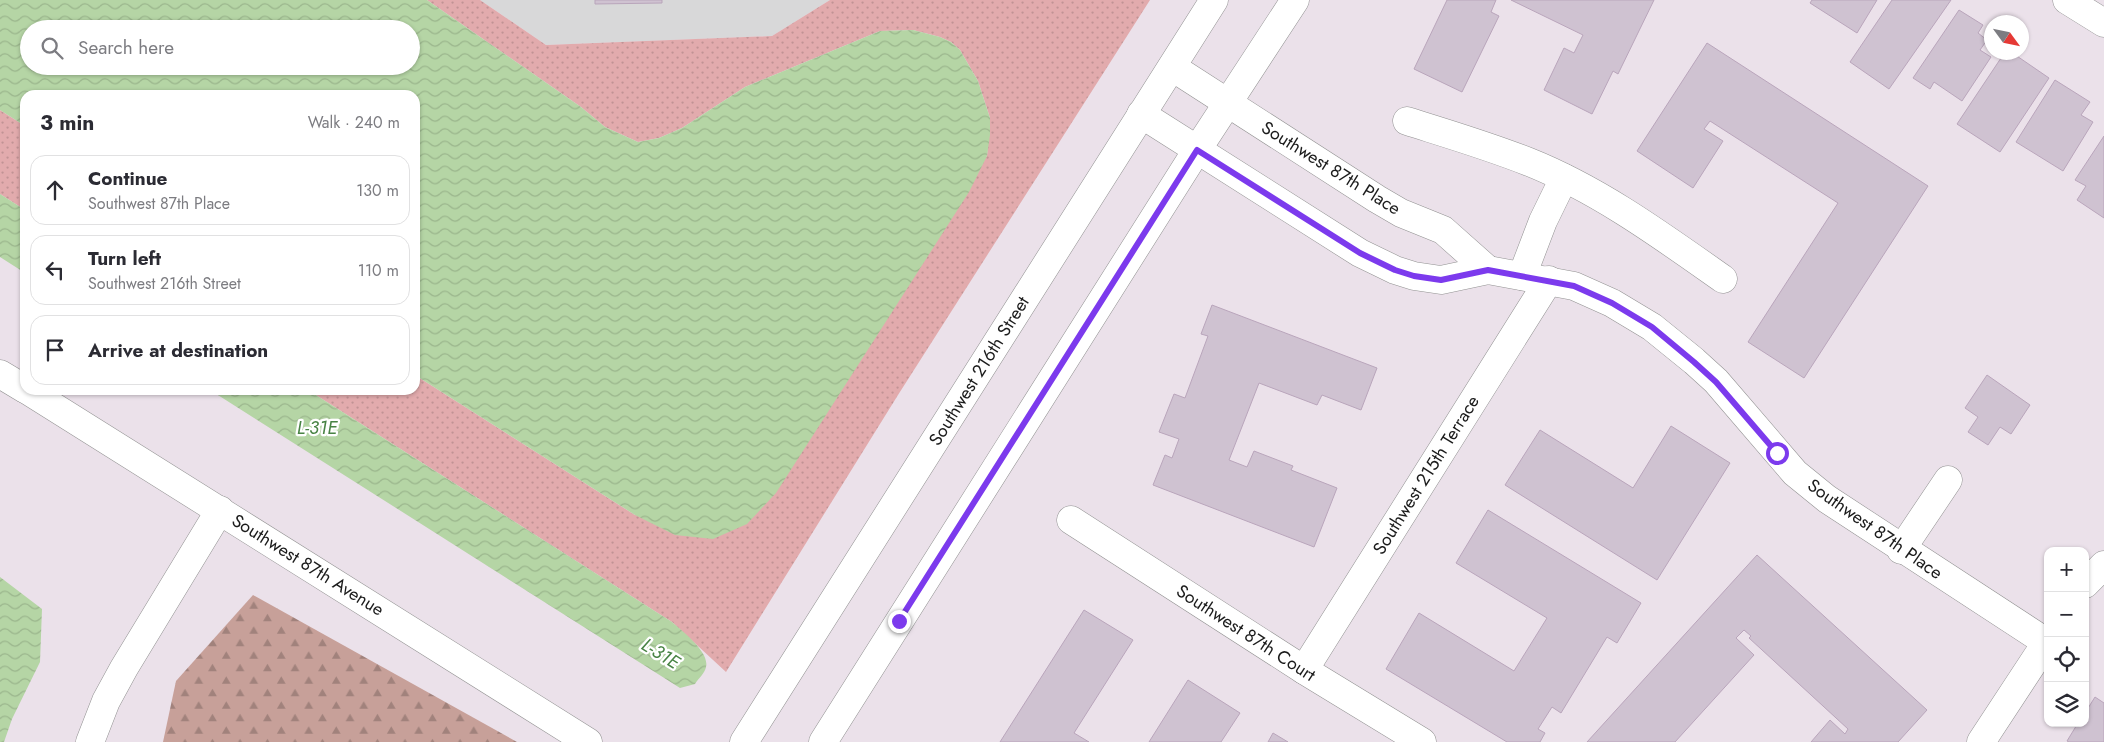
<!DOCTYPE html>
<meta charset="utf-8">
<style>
:root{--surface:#fff;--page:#f7f7f7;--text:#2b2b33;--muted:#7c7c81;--line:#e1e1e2}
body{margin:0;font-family:Jost,sans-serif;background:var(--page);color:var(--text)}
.controls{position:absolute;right:15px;bottom:15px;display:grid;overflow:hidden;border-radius:10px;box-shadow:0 1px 4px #0004}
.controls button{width:45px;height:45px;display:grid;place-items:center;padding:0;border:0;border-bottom:1px solid var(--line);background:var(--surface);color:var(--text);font:25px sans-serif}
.compass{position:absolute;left:1984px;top:15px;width:45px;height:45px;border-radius:50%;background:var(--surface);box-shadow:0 1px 4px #0004;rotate:123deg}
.stop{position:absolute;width:15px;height:15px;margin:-11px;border:4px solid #7c3aed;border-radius:50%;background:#fff}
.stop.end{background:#7c3aed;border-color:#fff;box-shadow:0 1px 5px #0008}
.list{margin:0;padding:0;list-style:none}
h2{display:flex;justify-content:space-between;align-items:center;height:65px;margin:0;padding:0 20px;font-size:21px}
h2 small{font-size:16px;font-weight:400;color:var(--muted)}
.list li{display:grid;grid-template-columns:32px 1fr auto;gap:15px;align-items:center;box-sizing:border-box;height:70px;margin:0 10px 10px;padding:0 10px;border:1px solid var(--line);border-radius:15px}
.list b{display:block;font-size:19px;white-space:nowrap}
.list p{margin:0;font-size:16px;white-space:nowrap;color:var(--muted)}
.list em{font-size:16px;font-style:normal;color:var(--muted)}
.icon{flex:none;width:28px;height:28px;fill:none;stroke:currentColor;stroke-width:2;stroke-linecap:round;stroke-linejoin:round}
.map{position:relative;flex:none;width:2104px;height:742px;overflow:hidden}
.search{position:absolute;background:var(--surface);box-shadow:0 1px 4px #0004;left:20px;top:20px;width:400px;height:55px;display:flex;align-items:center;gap:12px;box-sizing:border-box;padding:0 18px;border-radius:28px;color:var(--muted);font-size:19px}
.panel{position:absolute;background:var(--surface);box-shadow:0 1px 4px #0004;left:20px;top:90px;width:400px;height:305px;border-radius:15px}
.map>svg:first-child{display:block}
.residential{fill:#d8d8d9}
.grass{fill:url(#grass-dots)}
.forest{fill:url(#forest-firs)}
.water{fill:url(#water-waves);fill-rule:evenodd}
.building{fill:#cfc2d1;stroke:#b9a5bb}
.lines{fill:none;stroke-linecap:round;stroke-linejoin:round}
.minor-casing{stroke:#929292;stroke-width:29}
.minor{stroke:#fff;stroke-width:28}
.route{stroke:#7c3aed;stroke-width:6}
.labels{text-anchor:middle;stroke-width:4.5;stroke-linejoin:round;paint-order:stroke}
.street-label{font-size:18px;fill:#1b1b1b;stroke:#fff}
.water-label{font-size:19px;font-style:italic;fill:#488344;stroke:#fff}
</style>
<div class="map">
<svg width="2104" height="742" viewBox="0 0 2104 742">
<defs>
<pattern id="grass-dots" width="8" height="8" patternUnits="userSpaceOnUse" patternTransform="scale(1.25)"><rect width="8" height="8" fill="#e2abad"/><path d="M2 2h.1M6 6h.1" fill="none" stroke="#c19394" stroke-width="1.8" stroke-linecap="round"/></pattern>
<pattern id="forest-firs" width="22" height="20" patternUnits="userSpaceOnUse" patternTransform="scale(1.25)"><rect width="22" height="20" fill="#c7a099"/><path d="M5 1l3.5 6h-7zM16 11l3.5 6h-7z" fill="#a1827c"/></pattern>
<pattern id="water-waves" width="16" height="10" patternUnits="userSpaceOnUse" patternTransform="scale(1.25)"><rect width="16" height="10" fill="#b5d5a5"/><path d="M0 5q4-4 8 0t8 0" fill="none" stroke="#9bb68d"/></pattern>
</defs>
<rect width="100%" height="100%" fill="#ebe1ea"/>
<path class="residential" d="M480 0H830L772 36 546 45Z"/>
<g class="grass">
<path d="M427 0H480L546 45 772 36 830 0H1150L898 395 726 672 672 622 308 390H415V375L635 515 987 156 990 118 978 81 960 50 951 42 940 37 913 30 880 31 745 87 682 128 659 138 638 142 605 127 581 107Z"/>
<path d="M0 110 25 126V210L0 194Z"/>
</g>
<path class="forest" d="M253 595 517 742H163L176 681Z"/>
<g class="water">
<path d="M0 0H427L581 107 605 127 638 142 659 138 682 128 745 87 880 31 913 30 940 37 951 42 960 50 978 81 990 118V135L987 156 969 192 776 493 747 524 713 539 675 535 635 515 415 375V95H25V126L0 110ZM29 29H411V66H29Z"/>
<path d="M0 194 25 210V273L0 257Z"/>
<path d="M210 390H308L672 622C682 631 710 652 706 667 705 673 698 679 695 684L680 688Z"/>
<path d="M0 577 42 609 40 662 12 719 4 742H0Z"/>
</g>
<g class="building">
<path d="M595 0H662V3L595 4Z"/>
<path d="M1447 0H1496L1491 12 1499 16 1462 92 1414 69Z"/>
<path d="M1511 0H1654L1618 74 1613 71 1592 114 1544 90 1564 48 1574 53 1583 35Z"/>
<path d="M1812 0H1877L1857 33 1810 3Z"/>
<path d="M1892 0H1951L1889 89 1850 62Z"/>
<path d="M1959 10 1983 25 1978 33 1987 40 1980 50 1991 57 1962 101 1934 82 1930 89 1913 78Z"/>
<path d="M1707 43 1928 186 1804 378 1748 342 1838 203 1710 121 1704 129 1723 141 1693 188 1637 151Z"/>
<path d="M2005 52H2011L2049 78 2000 152 1957 124Z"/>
<path d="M2055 80 2090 102 2081 115 2093 122 2063 171 2016 142Z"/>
<path d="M2104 136V218L2077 200 2086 186 2075 180Z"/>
<path d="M1212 305 1377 368 1361 410 1322 395 1317 405 1259 383 1229 460 1247 467 1254 451 1293 466 1291 470 1337 488 1314 547 1153 485 1165 455 1172 458 1179 439 1159 432 1174 394 1185 398 1208 336 1201 334Z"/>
<path d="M1987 375 2030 405 2011 434 2000 427 1988 445 1968 432 1978 417 1965 408Z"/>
<path d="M1671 426 1730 463 1657 580 1505 485 1540 430 1633 488Z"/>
<path d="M1488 510 1641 603 1617 643 1607 637 1561 713 1552 707 1538 729 1545 733 1540 742H1507L1386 669 1419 613 1514 671 1547 618 1456 563Z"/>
<path d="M1757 555 1927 710 1898 742H1811L1830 720 1845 734 1848 729 1749 638 1751 636 1744 630 1736 638 1754 655 1675 742H1587Z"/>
<path d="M1084 610 1133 640 1074 733 1089 742H1000Z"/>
<path d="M1188 680 1240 713 1221 742H1149Z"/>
<path d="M2095 697 2104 703V742H2069L2067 741 2078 723H2085V713Z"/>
<path d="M1273 733 1288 742H1268Z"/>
</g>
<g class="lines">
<g class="minor-casing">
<g id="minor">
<path d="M2067 0 2104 23"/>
<path d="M1172 67 1377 199 1401 213 1443 230 1488 270"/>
<path d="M1141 114 1360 253 1395 270 1414 276 1441 280 1488 270 1574 286 1612 303 1652 327 1694 361 1716 381 1795 473 1827 499 2046 642"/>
<path d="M1407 121C1448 134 1489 146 1529 162 1599 190 1662 236 1723 279"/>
<path d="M1522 276 1543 221 1564 178"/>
<path d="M0 374 25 389"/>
<path d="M27 390 588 742"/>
<path d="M1071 520 1304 670 1422 742"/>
<path d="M1901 550 1948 480"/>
<path d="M2085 584 2104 565"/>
<path d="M1304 670 1549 280"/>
<path d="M90 742 106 701 124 668 220 510"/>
<path d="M744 742 1214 0"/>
<path d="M823 742 1197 150 1295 0"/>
<path d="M1981 742 2048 640"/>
</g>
</g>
<use href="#minor" class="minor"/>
</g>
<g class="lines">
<path class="route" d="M899 621 1197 150 1360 253 1395 270 1414 276 1441 280 1488 270 1574 286 1612 303 1652 327 1694 362 1716 382 1777 453"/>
</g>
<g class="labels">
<g class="street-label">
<text transform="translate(1331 168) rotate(32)" y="6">Southwest 87th Place</text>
<text transform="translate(979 371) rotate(-58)" y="6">Southwest 216th Street</text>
<text transform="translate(1426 475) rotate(-58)" y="6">Southwest 215th Terrace</text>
<text transform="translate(1875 529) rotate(35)" y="6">Southwest 87th Place</text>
<text transform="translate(308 565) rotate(32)" y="6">Southwest 87th Avenue</text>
<text transform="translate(1246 633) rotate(33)" y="6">Southwest 87th Court</text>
</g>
<g class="water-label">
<text x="317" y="434">L-31E</text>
<text transform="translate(661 653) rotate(32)" y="7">L-31E</text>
</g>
</g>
</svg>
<div class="controls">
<button>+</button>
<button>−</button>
<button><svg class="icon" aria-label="locate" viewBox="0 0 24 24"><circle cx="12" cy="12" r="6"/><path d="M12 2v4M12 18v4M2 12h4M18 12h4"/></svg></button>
<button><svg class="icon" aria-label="layers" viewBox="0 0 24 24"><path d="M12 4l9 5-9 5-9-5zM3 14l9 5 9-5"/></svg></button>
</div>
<svg class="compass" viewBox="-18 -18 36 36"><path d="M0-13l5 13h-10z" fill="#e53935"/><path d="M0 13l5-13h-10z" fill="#7c7c81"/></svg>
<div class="stop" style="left:1777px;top:453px"></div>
<div class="stop end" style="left:899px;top:621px"></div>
<div class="search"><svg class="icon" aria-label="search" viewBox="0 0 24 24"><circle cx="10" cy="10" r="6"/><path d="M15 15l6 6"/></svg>Search here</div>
<section class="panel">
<h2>3 min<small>Walk · 240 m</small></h2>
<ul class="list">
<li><svg class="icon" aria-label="ahead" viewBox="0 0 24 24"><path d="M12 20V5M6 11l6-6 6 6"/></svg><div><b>Continue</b><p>Southwest 87th Place</p></div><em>130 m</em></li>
<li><svg class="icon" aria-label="left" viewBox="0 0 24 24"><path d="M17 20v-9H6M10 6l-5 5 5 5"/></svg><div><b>Turn left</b><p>Southwest 216th Street</p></div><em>110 m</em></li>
<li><svg class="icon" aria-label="arrive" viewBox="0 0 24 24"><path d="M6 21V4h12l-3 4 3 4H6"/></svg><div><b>Arrive at destination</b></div></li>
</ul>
</section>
</div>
